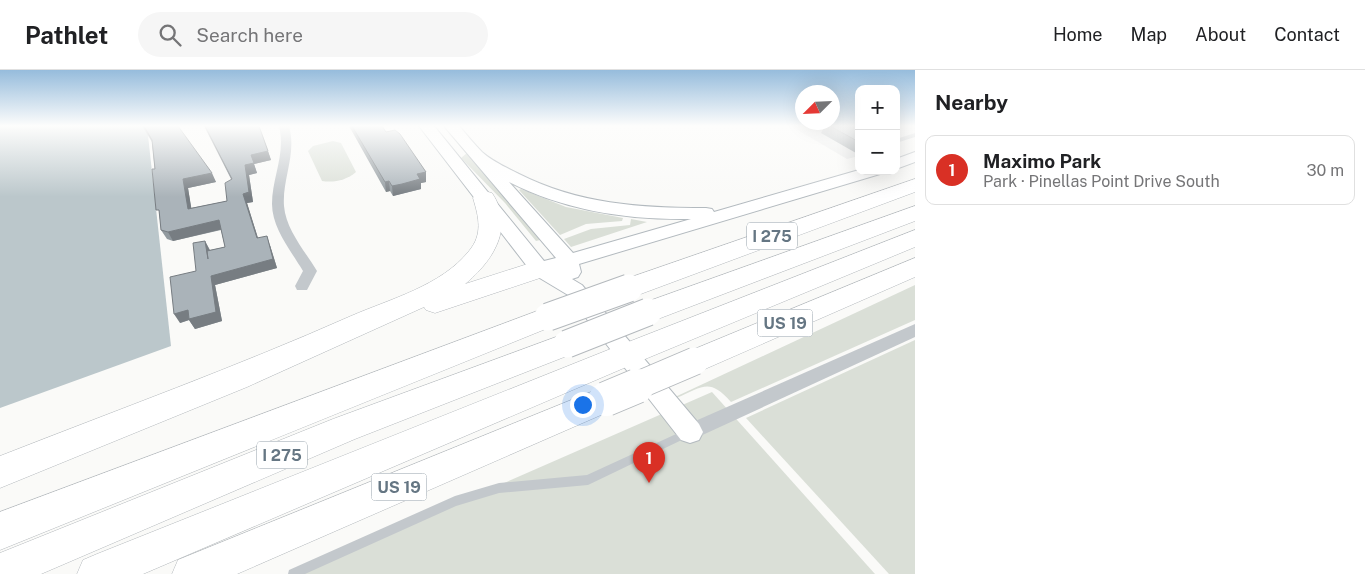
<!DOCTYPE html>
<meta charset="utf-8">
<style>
:root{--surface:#fff;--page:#f6f6f6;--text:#202124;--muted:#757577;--line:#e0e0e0;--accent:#d93025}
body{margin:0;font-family:"Public Sans",sans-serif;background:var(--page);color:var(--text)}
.controls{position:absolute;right:15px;top:15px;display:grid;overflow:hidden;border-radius:10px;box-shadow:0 5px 20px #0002}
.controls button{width:45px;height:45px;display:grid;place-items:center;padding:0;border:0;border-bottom:1px solid var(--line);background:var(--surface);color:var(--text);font:25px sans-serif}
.compass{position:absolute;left:795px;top:15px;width:45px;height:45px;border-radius:50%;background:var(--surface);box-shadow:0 5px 20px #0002;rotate:246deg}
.you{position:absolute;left:582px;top:334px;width:18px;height:18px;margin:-12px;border:4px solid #fff;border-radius:50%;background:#1a73e8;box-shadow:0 0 0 8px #1a73e833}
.badge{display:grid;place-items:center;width:32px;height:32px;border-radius:50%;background:var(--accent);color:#fff;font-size:16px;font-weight:700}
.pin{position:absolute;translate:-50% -41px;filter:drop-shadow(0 1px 2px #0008)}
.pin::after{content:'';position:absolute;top:26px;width:18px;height:15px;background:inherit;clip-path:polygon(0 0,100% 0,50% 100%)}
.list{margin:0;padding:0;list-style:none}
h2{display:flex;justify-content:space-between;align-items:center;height:65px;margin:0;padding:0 20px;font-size:21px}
h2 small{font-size:16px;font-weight:400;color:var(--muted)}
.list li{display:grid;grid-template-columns:32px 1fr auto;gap:15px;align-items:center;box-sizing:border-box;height:70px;margin:0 10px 10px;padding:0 10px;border:1px solid var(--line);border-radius:10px}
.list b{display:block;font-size:19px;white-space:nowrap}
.list p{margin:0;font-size:16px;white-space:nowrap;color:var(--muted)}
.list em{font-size:16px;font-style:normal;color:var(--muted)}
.icon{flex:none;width:28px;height:28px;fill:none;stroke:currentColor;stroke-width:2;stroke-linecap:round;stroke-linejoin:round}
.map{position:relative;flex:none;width:915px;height:504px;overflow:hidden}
header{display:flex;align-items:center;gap:30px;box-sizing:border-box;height:70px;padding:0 25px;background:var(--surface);border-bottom:1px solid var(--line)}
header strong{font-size:24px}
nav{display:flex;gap:28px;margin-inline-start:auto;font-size:18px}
.search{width:350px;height:45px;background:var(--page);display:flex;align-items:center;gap:12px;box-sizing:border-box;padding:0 18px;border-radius:28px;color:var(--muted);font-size:19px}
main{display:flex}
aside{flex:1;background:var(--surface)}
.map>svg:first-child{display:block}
.built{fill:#e8e9e9}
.green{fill:#dadfd7}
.water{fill:#bbc7cb}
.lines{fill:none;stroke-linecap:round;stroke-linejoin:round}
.secondary-casing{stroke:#b3babf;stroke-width:2}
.highway-casing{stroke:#b4b9bd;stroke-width:1}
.lane{fill:#c3c8cc;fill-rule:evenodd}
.street{fill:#c3c8cc;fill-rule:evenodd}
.secondary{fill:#fff;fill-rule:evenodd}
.highway{fill:#fff;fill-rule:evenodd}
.highway-bridge-far1-casing{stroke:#b4b9bd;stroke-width:29;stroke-linecap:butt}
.highway-bridge-casing{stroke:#b4b9bd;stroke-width:36;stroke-linecap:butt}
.highway-bridge-far1{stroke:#fff;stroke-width:27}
.highway-bridge{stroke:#fff;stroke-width:34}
.wall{fill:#929a9f}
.shaded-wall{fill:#777d82}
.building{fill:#aab3b9;stroke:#777d82}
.labels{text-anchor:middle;stroke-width:5;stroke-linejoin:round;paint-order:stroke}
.shield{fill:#fff;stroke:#939fa8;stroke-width:1}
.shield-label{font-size:16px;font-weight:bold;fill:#657683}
</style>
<header>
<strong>Pathlet</strong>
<div class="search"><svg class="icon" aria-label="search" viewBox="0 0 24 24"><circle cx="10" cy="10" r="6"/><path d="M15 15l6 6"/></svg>Search here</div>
<nav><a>Home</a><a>Map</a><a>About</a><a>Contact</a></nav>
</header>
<main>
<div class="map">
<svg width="915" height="504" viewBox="0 0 915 504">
<rect width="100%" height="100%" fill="#fafaf8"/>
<path class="built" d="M791 56H859V86L847 89Z"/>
<g class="green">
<path d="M333 71 341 73 356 102C347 110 334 113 322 111L308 81 313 76Z"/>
<path d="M467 83 540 170 536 171 505 133 461 88Z"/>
<path d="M521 119 566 137 623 148 622 151 586 154 560 165 519 120Z"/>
<path d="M631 149 647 152 571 177 564 169 591 159 630 155Z"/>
<path d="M915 215V250L731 332C709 307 703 317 676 328L675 327Z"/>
<path d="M915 270V504H889L746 348Z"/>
<path d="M712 322 875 504H296Z"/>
</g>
<path class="water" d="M0 56H147L171 276 0 338Z"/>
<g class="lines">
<g class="secondary-casing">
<g id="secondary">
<path d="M419 56H434L544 191 556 188 444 56H459C467 65 474 74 482 82 492 91 507 98 519 104 578 134 640 138 706 138L712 139 714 142 859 100 882 101 880 104 579 194 581 202 578 207 572 209 582 215 699 354 703 362 699 370 690 373 681 370 568 225 533 204ZM509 112C566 141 628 150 691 149L573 183Z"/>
<path d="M915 82V92L896 99V89Z"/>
</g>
</g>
<g class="highway-casing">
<g id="highway">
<path d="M915 109V122L638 225 629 227 620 225 616 218 620 211Z"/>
<path d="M484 121 492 123C515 157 493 191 465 214L540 190 549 193 553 199 549 205 435 243 426 240 424 237 247 317 0 418V386C117 340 236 297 351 246 390 229 441 216 469 181 483 164 479 148 473 128L476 123Z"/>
<path d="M915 136V151L658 249 648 252 638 249 634 242 638 235Z"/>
<path d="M915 160V177L638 292 143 504H77L83 490 97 484 618 276Z"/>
<path d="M915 188V207L705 299 695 303 685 299 680 291 685 283Z"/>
<path d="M548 237 558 240 562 247 558 254 0 480V442Z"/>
<path d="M567 263 577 266 581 274 577 282 355 369 41 504H0V483L333 349Z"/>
<path d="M606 316 617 320 622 329 617 338 237 504H172L178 490Z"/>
</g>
</g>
<g class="lane">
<path d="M915 63V67L896 73V69Z"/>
<path d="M687 359 690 360 691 363 690 366 588 415 499 423 456 436 305 504H288L289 500 455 426 499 413 587 405Z"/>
</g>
<g class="street">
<path d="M279 56H289C297 84 282 109 284 136 286 160 305 181 317 201L307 220H297L295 216 303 201C291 181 272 158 272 134 272 107 286 84 279 56Z"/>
<path d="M915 254V267L696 368 690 370 684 368 681 362 684 356Z"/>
</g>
<use href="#secondary" class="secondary"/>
<use href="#highway" class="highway"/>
<g class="highway-bridge-far1-casing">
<g id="highway-bridge-far1">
<path d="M548 247 629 218"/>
<path d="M567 274 648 242"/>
<path d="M634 317 695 291"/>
</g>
</g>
<g class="highway-bridge-casing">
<path id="highway-bridge" d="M606 329 637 316"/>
</g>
<use href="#highway-bridge-far1" class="highway-bridge-far1"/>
<use href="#highway-bridge" class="highway-bridge"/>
</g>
<g class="wall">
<path d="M142 56H178L216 112 188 118 191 138 227 131 231 109 204 56H259L271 90 254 94 257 103 249 105 253 132 247 133 258 168 270 175 277 198 215 215 222 251 195 259 189 250 180 253 205 171 210 180 225 177 221 160 173 171 167 169 161 160 152 72Z"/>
<path d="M349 56H382L386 62 426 102V112L421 113V119L393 126 390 121 386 122Z"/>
<path d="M825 56H859V82L856 83 821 63Z"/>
</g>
<g class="shaded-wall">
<path d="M268 81 271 90 254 94 257 103 249 105 253 132 247 133 261 178 257 168 243 124 245 95 251 85Z"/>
<path d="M426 102V112L421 113V119L393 126 392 116 417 104Z"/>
<path d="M212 103 216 112 188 118 193 148 188 139 183 109Z"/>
<path d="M389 111 390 121 386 122 385 112Z"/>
<path d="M219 150 223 159 173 171 168 162Z"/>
<path d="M267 166 277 198 215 215 222 251 195 259 189 250 180 253 174 244 211 206Z"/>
<path d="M205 171 210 181 208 189Z"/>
</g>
<g class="building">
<path d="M144 56H178L212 103 183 109 188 139 227 131 225 113 232 109 205 56H259L268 81 251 85 254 93 245 95 249 122 243 124 257 168 267 166 273 189 211 206 216 242 189 249 188 240 174 244 170 207 196 201 193 173 205 171 208 189 207 181 225 177 219 150 168 162 161 160 159 140H156L152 99H155L152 70Z"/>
<path d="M352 56H382L386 62 395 60 400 64 426 102 417 104 420 109 402 114 392 116 389 111 385 112Z"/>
<path d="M830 56H859V72Z"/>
</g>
<linearGradient id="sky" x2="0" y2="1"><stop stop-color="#96bcdc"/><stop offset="0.44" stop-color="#fdfdfc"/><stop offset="1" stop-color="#fdfdfc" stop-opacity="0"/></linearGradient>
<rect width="915" height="127" fill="url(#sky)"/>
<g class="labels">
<g class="shield">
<rect x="747" y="152.5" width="50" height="27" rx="4"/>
<rect x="757.5" y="239.5" width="55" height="27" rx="4"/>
<rect x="257" y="371.5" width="50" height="27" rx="4"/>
<rect x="371.5" y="403.5" width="55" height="27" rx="4"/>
</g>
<g class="shield-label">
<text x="772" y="172">I 275</text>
<text x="785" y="259">US 19</text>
<text x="282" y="391">I 275</text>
<text x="399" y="423">US 19</text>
</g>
</g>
</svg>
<div class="controls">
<button>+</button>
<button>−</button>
</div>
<svg class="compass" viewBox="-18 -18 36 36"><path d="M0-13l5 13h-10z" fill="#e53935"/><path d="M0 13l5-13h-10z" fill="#757577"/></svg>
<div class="you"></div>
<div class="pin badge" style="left:649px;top:413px">1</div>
</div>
<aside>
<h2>Nearby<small></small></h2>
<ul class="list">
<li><span class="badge">1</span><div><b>Maximo Park</b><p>Park · Pinellas Point Drive South</p></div><em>30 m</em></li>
</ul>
</aside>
</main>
